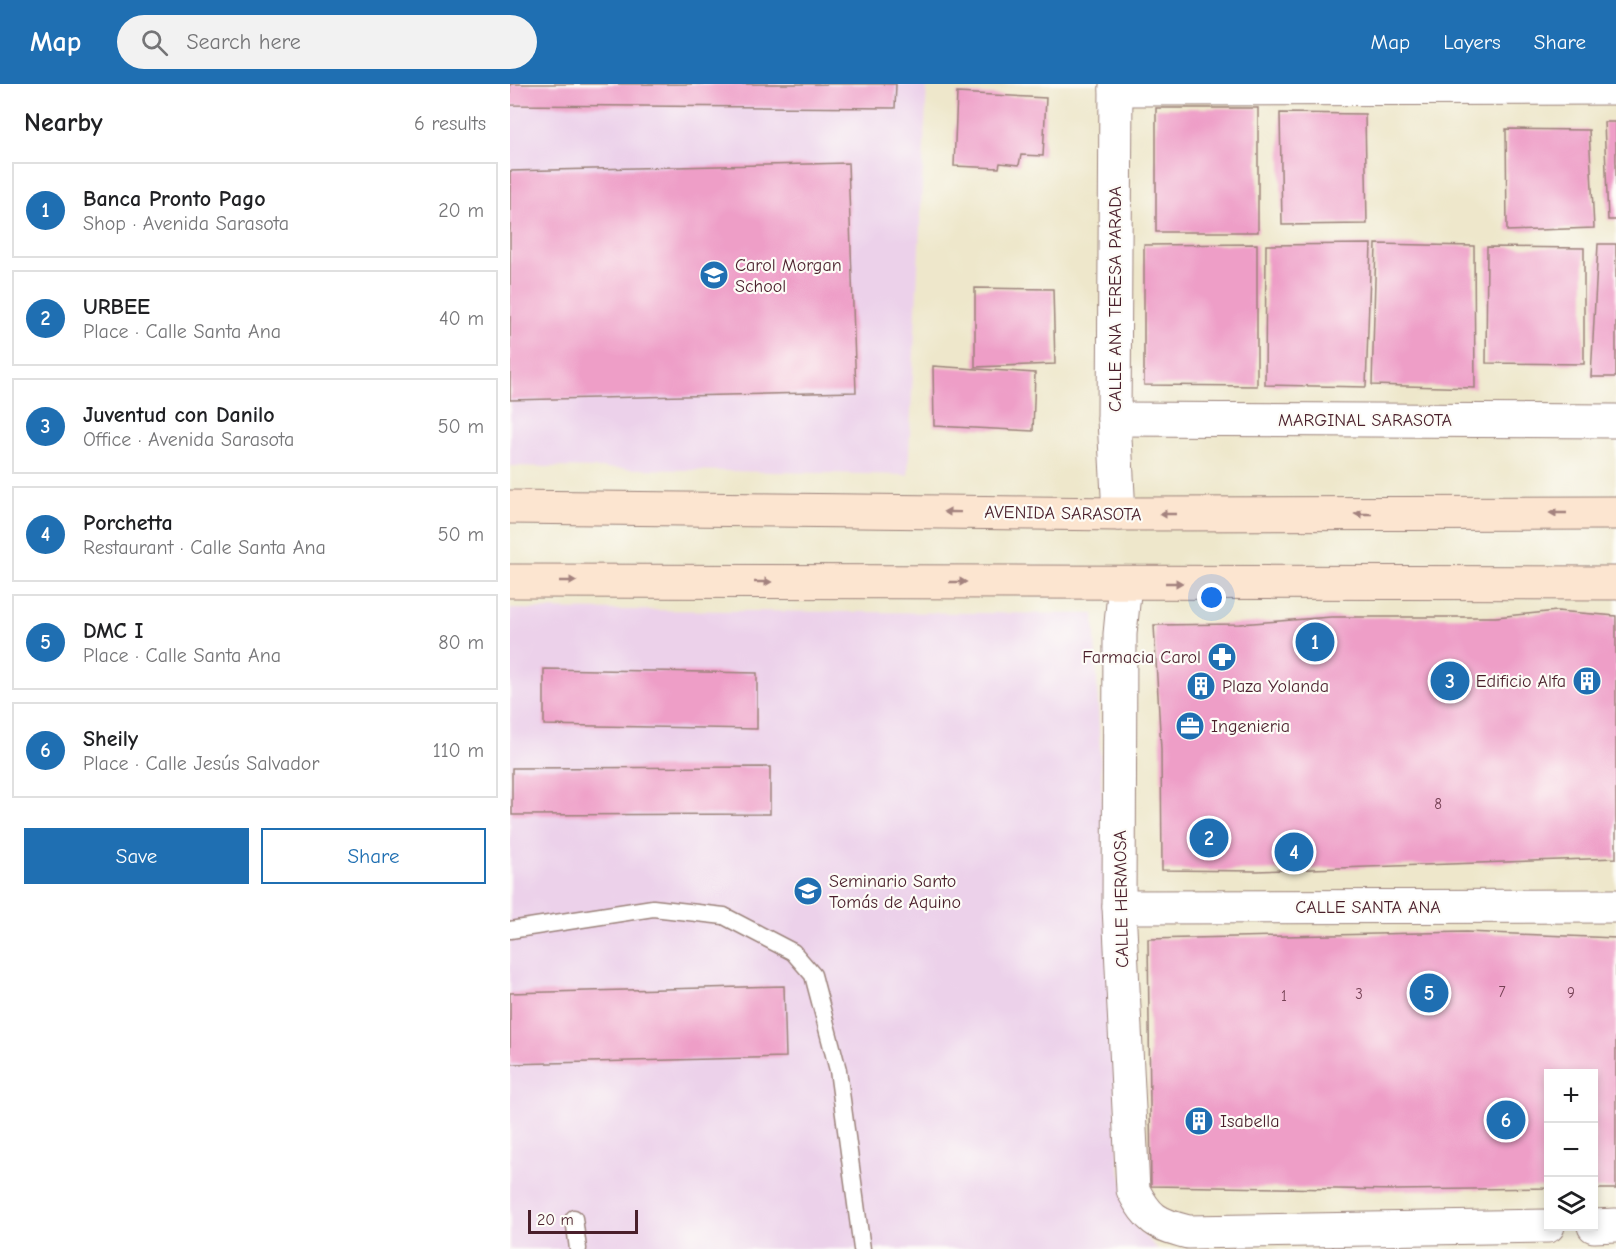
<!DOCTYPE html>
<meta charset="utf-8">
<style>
:root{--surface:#fff;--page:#f2f2f2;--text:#202124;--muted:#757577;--line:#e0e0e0;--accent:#1f6fb2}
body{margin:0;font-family:"Comic Neue",sans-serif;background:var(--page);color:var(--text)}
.controls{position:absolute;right:18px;bottom:18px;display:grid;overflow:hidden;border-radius:0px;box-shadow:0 3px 9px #0003}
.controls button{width:54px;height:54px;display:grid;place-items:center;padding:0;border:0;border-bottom:2px solid var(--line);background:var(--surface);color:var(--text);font:30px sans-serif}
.scale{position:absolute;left:18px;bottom:15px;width:110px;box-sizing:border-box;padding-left:6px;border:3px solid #4a1f2b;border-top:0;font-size:16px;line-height:21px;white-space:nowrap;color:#4a1f2b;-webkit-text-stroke:4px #fdfcf7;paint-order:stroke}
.you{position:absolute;left:702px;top:514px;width:21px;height:21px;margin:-15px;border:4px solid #fff;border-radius:50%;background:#1a73e8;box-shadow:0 0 0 9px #1a73e833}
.badge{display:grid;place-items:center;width:39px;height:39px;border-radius:50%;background:var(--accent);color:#fff;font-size:20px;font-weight:700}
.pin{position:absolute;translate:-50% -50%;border:3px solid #fff;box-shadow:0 2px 6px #0006}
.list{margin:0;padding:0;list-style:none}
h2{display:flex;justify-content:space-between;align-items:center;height:78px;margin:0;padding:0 24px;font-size:26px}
h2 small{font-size:20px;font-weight:400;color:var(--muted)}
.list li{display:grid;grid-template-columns:39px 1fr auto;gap:18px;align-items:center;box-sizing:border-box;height:96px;margin:0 12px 12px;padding:0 12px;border:2px solid var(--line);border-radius:0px}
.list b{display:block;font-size:22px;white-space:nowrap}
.list p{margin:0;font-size:20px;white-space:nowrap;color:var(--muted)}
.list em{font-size:20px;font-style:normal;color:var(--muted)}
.actions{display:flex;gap:12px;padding:18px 24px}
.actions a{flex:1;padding:14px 0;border:2px solid var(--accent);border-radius:0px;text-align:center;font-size:21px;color:var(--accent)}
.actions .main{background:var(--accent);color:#fff}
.icon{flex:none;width:33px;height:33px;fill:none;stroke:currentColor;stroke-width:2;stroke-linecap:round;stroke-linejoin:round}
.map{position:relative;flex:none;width:1106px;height:1165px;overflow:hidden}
header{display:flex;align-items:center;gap:36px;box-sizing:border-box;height:84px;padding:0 30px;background:var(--accent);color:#fff}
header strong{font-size:28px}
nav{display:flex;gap:33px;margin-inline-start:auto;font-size:21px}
.search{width:420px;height:54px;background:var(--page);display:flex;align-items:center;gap:15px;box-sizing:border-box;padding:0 21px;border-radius:33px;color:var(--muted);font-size:22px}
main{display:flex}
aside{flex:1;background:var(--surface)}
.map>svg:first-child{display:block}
.built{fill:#ecd1ea}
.building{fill:#ee9ec7}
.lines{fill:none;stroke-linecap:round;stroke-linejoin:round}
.lane-casing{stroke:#9c837b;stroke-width:19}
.street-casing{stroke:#9c837b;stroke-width:35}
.secondary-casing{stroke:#9c837b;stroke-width:35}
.lane{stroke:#fff;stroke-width:16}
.street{stroke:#fff;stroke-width:33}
.secondary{stroke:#fce5d0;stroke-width:33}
.oneway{fill:#a3827e}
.labels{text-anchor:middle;stroke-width:4.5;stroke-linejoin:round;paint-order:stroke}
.number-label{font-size:15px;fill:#733f52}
.poi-label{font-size:18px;fill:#4a1f2b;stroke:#fdfcf7;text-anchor:start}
.street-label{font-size:18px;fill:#4a1f2b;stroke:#fdfcf7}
</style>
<header>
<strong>Map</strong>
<div class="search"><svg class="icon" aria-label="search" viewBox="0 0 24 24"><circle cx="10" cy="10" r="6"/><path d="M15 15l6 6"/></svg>Search here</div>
<nav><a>Map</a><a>Layers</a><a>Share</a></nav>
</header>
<main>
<aside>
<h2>Nearby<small>6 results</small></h2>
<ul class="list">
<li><span class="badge">1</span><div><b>Banca Pronto Pago</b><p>Shop · Avenida Sarasota</p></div><em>20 m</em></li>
<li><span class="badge">2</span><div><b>URBEE</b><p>Place · Calle Santa Ana</p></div><em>40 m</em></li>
<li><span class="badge">3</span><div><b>Juventud con Danilo</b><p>Office · Avenida Sarasota</p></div><em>50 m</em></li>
<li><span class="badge">4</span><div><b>Porchetta</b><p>Restaurant · Calle Santa Ana</p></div><em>50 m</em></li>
<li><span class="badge">5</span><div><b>DMC I</b><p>Place · Calle Santa Ana</p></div><em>80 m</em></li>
<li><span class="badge">6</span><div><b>Sheily</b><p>Place · Calle Jesús Salvador</p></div><em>110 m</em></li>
</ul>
<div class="actions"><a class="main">Save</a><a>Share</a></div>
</aside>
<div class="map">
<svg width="1106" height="1165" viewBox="0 0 1106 1165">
<rect width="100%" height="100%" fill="#fdfcf7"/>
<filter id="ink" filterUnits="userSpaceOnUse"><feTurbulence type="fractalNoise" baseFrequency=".0167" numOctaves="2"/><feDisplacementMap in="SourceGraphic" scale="12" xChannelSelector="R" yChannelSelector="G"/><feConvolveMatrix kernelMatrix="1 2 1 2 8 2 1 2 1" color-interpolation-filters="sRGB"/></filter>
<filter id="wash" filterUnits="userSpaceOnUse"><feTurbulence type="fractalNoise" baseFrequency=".008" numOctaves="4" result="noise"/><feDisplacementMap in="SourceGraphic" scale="24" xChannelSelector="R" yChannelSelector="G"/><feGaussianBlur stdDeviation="1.35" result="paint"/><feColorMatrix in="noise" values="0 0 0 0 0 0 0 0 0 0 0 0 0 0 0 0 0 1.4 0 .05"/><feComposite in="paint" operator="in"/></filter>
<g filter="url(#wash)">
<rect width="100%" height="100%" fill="#eee7cb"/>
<g class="built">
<path d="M0 0H417L398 391 0 382Z"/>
<path d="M0 525 584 530 609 1084 627 1144 648 1165H0Z"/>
</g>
<g id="blocks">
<g class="building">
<path d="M0 0H386L385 24 0 21Z"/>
<path d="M447 9 536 14 533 72 511 71 509 81 490 79 489 84 444 82Z"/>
<rect x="646" y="24" width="102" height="124"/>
<path d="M770 29 855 30 857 140 772 141Z"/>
<path d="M1094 38H1106V136H1098Z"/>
<path d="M996 45 1079 46 1084 144 997 147Z"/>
<path d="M338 79 346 308 0 316V87Z"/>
<path d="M747 160V302L634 301V161Z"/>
<path d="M861 160 856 303 755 301 756 161Z"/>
<path d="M866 160 964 162 965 304 862 301Z"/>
<path d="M1088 160H1106V293H1081Z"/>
<path d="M977 163 1074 164V280L976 279Z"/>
<path d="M465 204 543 205 545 280 465 283Z"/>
<path d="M423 282 525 289 523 347 424 342Z"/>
<path d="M1047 527 1106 532V774L747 787 652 786 651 665 644 541 730 540 821 533H986Z"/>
<path d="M34 585 247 589V645L34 641Z"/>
<path d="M260 683V730L2 731V684Z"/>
<path d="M956 848 1106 854V1105H1084V990H1038V1104L886 1106 641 1102 638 855Z"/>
<path d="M274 902 276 973 0 980V909Z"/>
</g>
</g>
</g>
<g filter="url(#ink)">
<use href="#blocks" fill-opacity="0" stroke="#9c837b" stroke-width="1.5"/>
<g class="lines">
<g class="lane-casing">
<g id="lane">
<path d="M0 846 143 824 214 832 283 868 303 891 328 986 352 1165"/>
<path d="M64 1134 68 1165"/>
</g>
</g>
<g class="street-casing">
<g id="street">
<path d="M606 0 604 335 609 430"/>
<path d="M606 5 1106 4"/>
<path d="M604 335 1106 337"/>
<path d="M615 499 610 550 609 823 623 1106C638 1135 646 1140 678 1148L1038 1142"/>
<path d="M609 823 1106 822"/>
<path d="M1084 1142 1106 1141"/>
</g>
</g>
<g class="secondary-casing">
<g id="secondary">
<path d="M0 423 609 430 1106 429"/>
<path d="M0 497 1106 499"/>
</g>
</g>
<use href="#lane" class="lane"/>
<use href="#street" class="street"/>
<use href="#secondary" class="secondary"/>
</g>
<defs><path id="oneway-solid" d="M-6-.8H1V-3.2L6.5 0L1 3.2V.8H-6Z" transform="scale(1.5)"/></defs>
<g class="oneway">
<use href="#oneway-solid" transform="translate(442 428) rotate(-179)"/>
<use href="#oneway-solid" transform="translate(1048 429) rotate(180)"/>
<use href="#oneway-solid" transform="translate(658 430) rotate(180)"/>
<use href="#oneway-solid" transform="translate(853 430) rotate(180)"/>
<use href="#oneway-solid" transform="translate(58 497)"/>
<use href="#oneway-solid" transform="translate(253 498)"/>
<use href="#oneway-solid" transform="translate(448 498)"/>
<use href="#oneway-solid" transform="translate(664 499)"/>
</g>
</g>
<defs>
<g id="school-disc" transform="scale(1.5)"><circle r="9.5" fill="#1f6fb2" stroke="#fdfcf7"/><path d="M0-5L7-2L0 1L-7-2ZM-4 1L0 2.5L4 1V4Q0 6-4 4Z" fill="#fff"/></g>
<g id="pharmacy-disc" transform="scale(1.5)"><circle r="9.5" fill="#1f6fb2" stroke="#fdfcf7"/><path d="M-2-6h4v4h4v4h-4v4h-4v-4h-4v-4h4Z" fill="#fff"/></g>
<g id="building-disc" transform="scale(1.5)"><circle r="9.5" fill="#1f6fb2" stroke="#fdfcf7"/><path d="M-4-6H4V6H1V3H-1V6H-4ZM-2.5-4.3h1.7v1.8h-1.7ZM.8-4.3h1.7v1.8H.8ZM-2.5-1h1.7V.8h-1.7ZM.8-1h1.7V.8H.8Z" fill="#fff"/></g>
<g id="office-disc" transform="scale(1.5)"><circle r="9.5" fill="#1f6fb2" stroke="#fdfcf7"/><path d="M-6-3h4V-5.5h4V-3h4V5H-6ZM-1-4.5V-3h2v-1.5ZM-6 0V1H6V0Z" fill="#fff"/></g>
<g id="university-disc" transform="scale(1.5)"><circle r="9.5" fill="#1f6fb2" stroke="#fdfcf7"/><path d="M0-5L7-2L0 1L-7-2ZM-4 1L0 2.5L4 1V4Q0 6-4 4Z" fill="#fff"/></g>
</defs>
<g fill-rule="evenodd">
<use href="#school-disc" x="204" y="191"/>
<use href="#pharmacy-disc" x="712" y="573"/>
<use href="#building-disc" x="1077" y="597"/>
<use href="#building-disc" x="691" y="602"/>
<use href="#office-disc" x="680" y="642"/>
<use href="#university-disc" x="298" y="807"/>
<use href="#building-disc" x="689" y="1037"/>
</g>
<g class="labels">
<g class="number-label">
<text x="928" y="725">8</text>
<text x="992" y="913">7</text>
<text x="1061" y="914">9</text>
<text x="849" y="915">3</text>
<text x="774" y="917">1</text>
</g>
<g class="poi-label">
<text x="225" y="187">Carol Morgan<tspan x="225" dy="21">School</tspan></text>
<text x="691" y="579" text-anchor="end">Farmacia Carol</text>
<text x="1056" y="603" text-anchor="end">Edificio Alfa</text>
<text x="712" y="608">Plaza Yolanda</text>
<text x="701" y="648">Ingenieria</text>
<text x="319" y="803">Seminario Santo<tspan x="319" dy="21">Tomás de Aquino</tspan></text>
<text x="710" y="1043">Isabella</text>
</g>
<g class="street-label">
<text transform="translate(605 215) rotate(-90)" y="6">CALLE ANA TERESA PARADA</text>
<text x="855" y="342">MARGINAL SARASOTA</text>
<text transform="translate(553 429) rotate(1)" y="6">AVENIDA SARASOTA</text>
<text transform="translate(611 815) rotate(-91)" y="6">CALLE HERMOSA</text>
<text x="858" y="829">CALLE SANTA ANA</text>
</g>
</g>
</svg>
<div class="controls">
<button>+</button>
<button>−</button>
<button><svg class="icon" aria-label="layers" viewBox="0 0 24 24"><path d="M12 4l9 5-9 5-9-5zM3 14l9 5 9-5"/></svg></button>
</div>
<div class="scale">20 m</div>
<div class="you"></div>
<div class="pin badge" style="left:805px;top:558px">1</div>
<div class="pin badge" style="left:699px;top:754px">2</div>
<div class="pin badge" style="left:940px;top:597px">3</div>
<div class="pin badge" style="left:784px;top:768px">4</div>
<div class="pin badge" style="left:919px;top:909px">5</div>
<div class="pin badge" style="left:996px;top:1036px">6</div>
</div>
</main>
